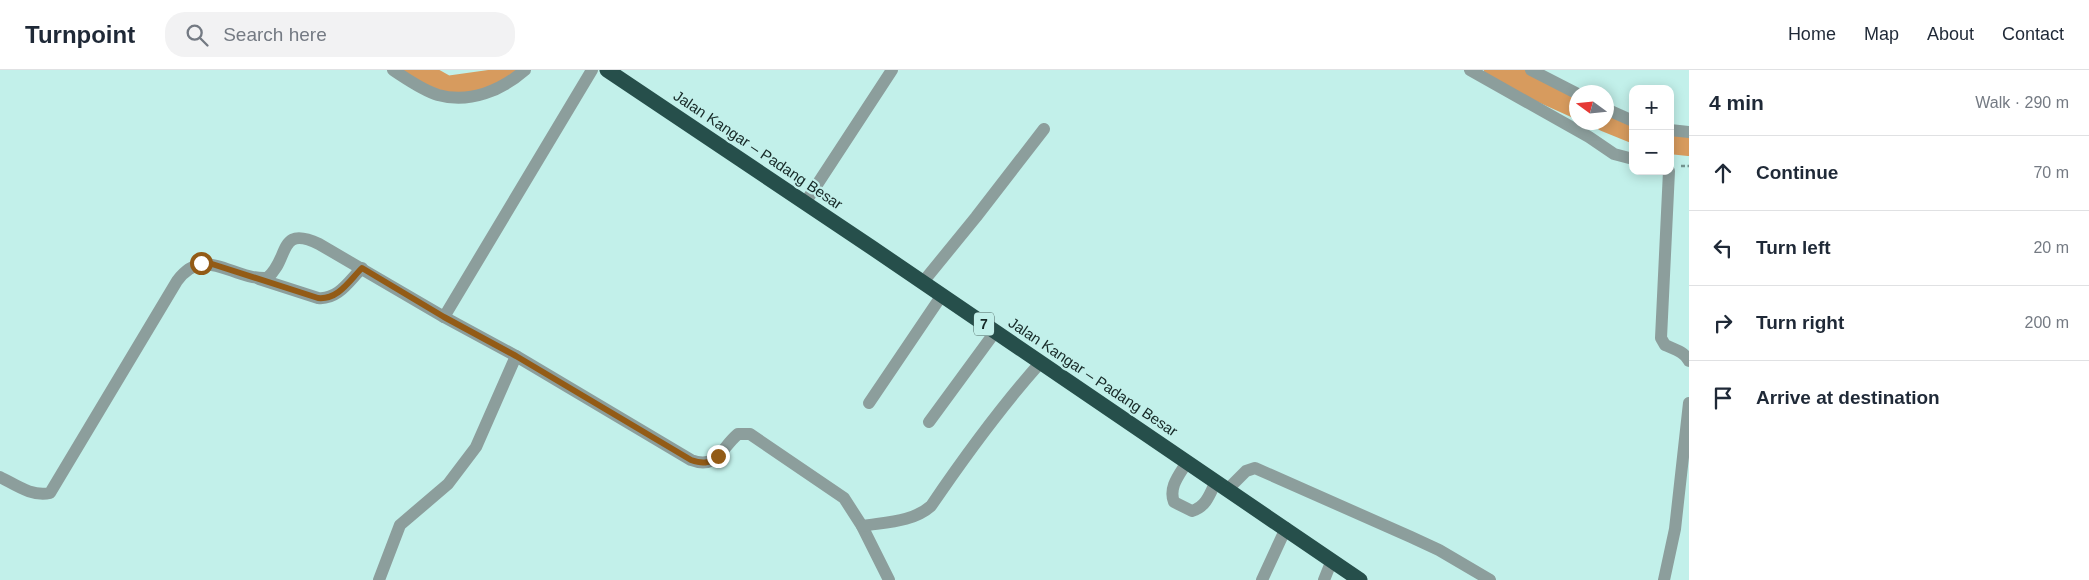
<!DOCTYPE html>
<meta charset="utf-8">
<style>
:root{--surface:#fff;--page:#f2f2f3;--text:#1f2937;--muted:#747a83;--line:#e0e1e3}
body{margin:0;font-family:Arial,sans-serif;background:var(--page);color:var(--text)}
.controls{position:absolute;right:15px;top:15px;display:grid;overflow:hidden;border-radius:10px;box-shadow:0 2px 12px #0003}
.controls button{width:45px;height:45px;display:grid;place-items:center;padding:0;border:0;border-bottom:1px solid var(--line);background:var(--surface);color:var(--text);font:25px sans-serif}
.compass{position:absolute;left:1569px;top:15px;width:45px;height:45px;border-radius:50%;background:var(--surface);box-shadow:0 2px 12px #0003;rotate:285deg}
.stop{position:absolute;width:15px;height:15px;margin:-11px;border:4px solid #935b16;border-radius:50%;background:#fff}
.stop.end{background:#935b16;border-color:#fff;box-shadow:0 1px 5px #0008}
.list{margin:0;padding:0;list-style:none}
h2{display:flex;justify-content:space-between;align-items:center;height:65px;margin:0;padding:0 20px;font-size:21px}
h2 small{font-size:16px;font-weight:400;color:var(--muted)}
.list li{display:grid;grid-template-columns:32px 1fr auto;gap:15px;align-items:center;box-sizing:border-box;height:75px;padding:0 20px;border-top:1px solid var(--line)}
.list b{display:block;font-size:19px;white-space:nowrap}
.list em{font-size:16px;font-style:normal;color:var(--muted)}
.icon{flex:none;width:28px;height:28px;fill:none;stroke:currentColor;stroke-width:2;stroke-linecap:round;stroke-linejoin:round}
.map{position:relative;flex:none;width:1689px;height:510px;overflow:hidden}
header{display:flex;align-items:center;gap:30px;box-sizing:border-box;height:70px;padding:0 25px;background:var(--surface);border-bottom:1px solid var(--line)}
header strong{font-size:24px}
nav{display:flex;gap:28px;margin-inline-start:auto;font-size:18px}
.search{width:350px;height:45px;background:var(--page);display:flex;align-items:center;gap:12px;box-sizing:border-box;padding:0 18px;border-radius:20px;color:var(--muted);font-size:19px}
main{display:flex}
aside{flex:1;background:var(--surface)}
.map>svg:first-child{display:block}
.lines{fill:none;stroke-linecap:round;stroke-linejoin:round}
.river{stroke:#d79b5e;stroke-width:24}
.path{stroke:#72938f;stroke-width:2.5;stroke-dasharray:4 2.5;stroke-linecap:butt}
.minor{stroke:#8c9e9c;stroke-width:12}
.highway{stroke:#264f4b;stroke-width:15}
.route{stroke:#935b16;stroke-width:6}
.labels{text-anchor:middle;stroke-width:4.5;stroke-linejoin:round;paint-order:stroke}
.shield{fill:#c2f0ea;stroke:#4a6461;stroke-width:1}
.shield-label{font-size:14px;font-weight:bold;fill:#162826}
.street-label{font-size:15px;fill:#162826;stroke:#c2f0ea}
</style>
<header>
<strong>Turnpoint</strong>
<div class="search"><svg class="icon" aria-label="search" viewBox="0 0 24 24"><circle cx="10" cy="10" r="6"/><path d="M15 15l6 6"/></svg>Search here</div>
<nav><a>Home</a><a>Map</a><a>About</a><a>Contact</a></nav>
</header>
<main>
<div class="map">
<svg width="1689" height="510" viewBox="0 0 1689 510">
<rect width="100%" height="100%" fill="#c2f0ea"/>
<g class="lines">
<g class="river">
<path d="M415 0 447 18 496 11 506 0"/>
<path d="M1496 0 1576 36"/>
<path d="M1606 50 1633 61"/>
<path d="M1670 72 1689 74"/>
</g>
<path class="path" d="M1681 96H1689"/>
<g class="minor">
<path d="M393 0C407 9 422 20 438 25 470 34 502 20 525 0"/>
<path d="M1470 0 1589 67 1614 84 1633 89"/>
<path d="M1531 0 1576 23"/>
<path d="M1606 39 1633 51"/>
<path d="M1670 60 1689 62"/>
<path d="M1669 101 1661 268 1665 275C1674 279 1685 282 1689 291"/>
<path d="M805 133 892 0"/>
<path d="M259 209 318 228C338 230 349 211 362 198"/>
<path d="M923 212 976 147 1044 59"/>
<path d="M444 247 592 0"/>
<path d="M869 333 942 225"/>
<path d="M929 352 995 262"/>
<path d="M1187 392C1180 404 1168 417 1174 432L1192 441C1206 437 1210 424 1216 411"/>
<path d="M0 407C16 415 32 427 50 423L177 211C204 174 232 210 267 208 290 190 277 154 319 174L444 247 516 286 691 390C717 400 721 378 738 364H750L844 428 862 456 889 510"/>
<path d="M1228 419 1246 401 1255 398 1411 467 1439 480 1490 510"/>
<path d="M862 456C886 452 913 452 931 436 965 386 1000 338 1040 293"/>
<path d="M379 510 400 455 448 414 476 377 516 286"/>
<path d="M1262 510 1286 458"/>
<path d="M1324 510 1332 490"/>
<path d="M1664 510 1675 459 1689 333"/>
</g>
<path class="highway" d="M607 0 871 177 1360 510"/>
</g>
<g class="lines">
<path class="route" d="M201 193 212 194 318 228C338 230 349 211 362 198L444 247 516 286 691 390C702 394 709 394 718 386"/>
</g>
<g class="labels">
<rect class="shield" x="974" y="242.5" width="20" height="23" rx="4"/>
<g class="shield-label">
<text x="984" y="259">7</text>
</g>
<g class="street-label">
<text transform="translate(758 80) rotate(34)" y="5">Jalan Kangar – Padang Besar</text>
<text transform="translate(1093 307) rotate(34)" y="5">Jalan Kangar – Padang Besar</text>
</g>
</g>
</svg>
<div class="controls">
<button>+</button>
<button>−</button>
</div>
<svg class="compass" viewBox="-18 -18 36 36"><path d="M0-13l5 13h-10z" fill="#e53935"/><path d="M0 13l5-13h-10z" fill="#747a83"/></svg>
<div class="stop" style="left:201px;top:193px"></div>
<div class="stop end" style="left:718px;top:386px"></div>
</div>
<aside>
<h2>4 min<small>Walk · 290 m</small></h2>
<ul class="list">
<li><svg class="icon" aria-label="ahead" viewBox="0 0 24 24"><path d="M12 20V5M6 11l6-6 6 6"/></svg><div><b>Continue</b></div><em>70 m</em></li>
<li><svg class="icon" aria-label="left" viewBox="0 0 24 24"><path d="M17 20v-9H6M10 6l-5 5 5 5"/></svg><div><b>Turn left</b></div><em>20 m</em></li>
<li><svg class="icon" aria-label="right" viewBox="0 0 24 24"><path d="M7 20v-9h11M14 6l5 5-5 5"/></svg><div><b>Turn right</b></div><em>200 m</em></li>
<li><svg class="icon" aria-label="arrive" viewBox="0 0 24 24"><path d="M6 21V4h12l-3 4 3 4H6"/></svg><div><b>Arrive at destination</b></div></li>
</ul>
</aside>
</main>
